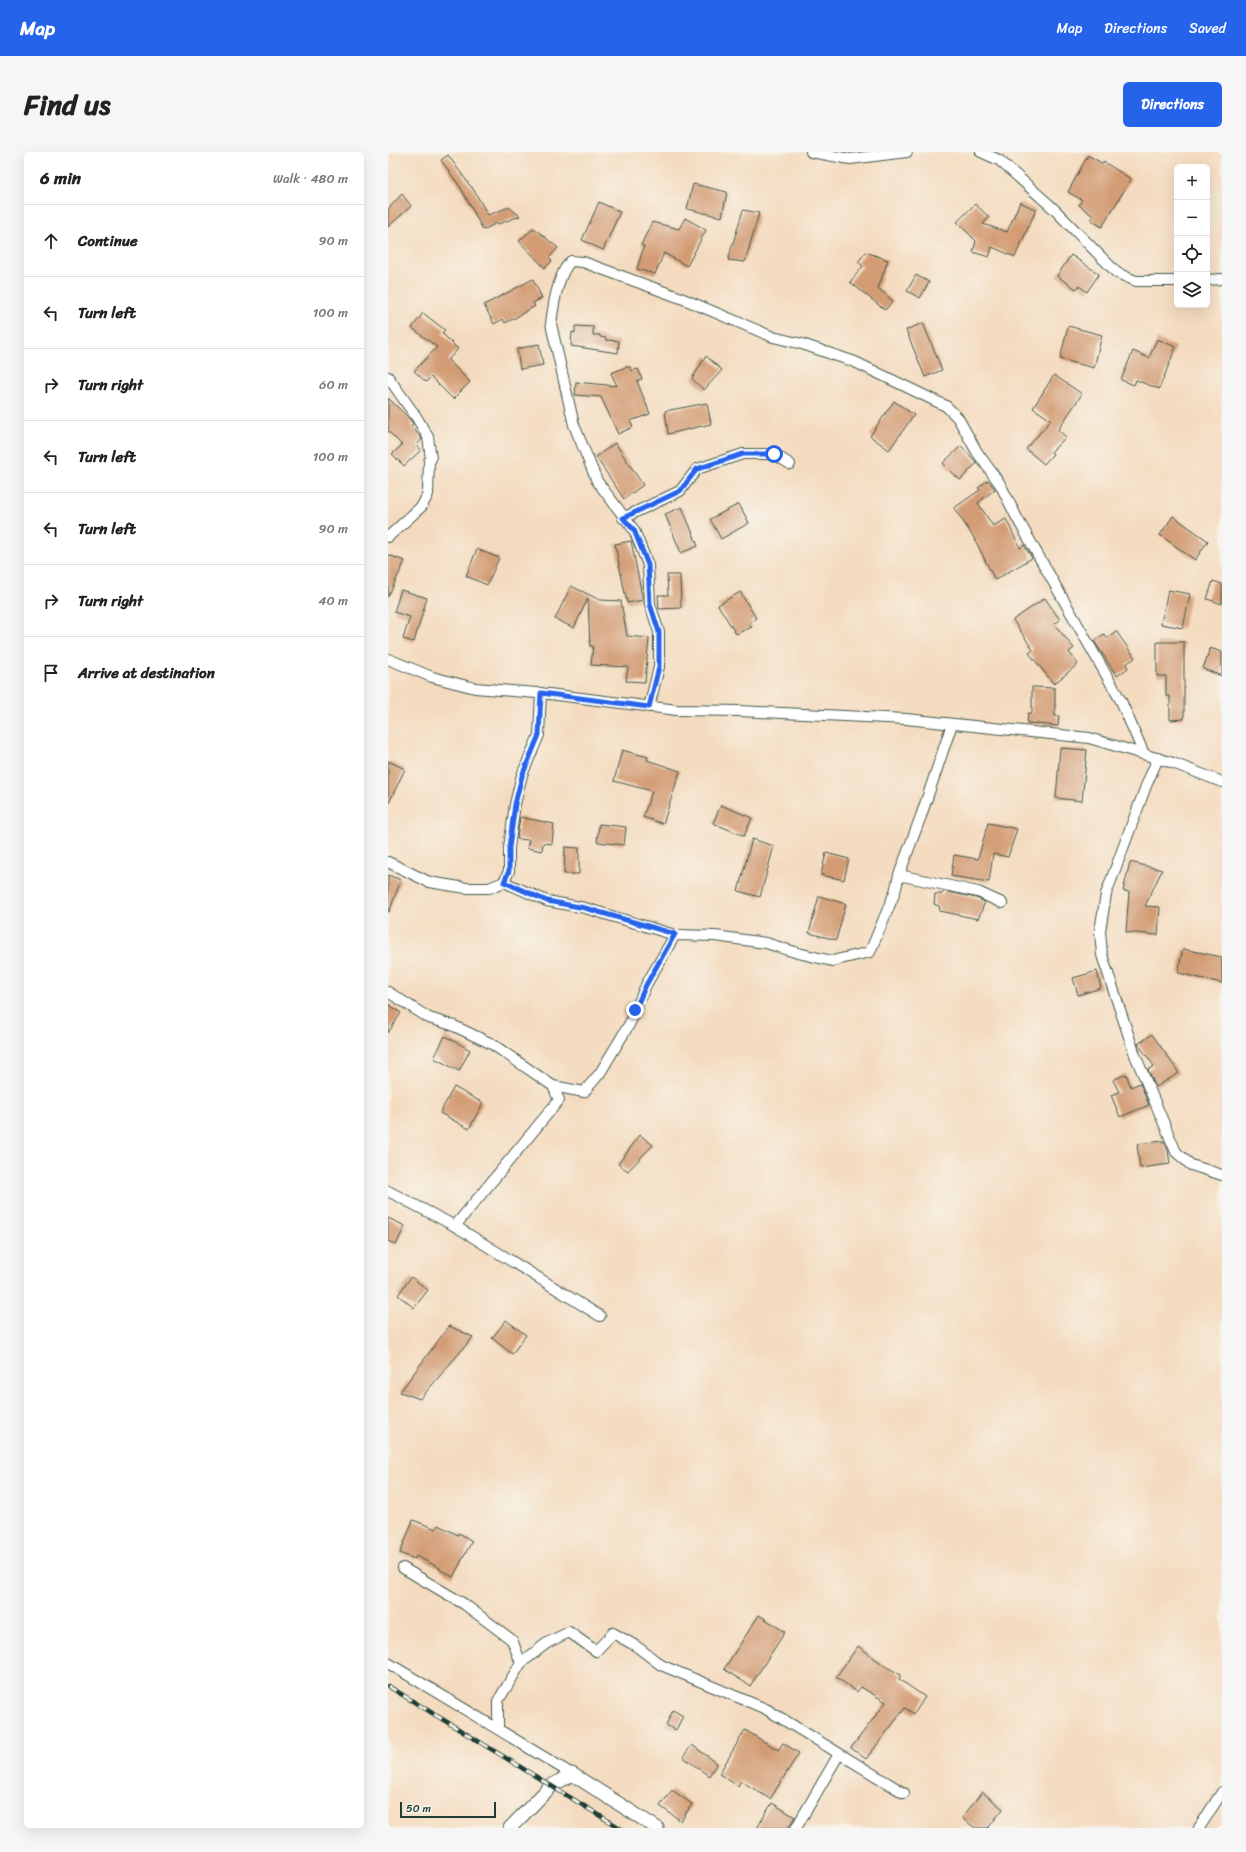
<!DOCTYPE html>
<meta charset="utf-8">
<style>
:root{--surface:#fff;--page:#f6f6f6;--text:#222;--muted:#767676;--line:#e0e0e0;--accent:#2563eb}
body{margin:0;font-family:Sriracha,sans-serif;background:var(--page);color:var(--text)}
.controls{position:absolute;right:12px;top:12px;display:grid;overflow:hidden;border-radius:6px;box-shadow:0 4px 16px #0002}
.controls button{width:36px;height:36px;display:grid;place-items:center;padding:0;border:0;border-bottom:1px solid var(--line);background:var(--surface);color:var(--text);font:20px sans-serif}
.scale{position:absolute;left:12px;bottom:10px;width:96px;box-sizing:border-box;padding-left:4px;border:2px solid #1f3d34;border-top:0;font-size:11px;line-height:14px;white-space:nowrap;color:#1f3d34;-webkit-text-stroke:3px #f7f3e8;paint-order:stroke}
.stop{position:absolute;width:12px;height:12px;margin:-9px;border:3px solid #2563eb;border-radius:50%;background:#fff}
.stop.end{background:#2563eb;border-color:#fff;box-shadow:0 1px 4px #0008}
.list{margin:0;padding:0;list-style:none}
h2{display:flex;justify-content:space-between;align-items:center;height:52px;margin:0;padding:0 16px;font-size:17px}
h2 small{font-size:13px;font-weight:400;color:var(--muted)}
.list li{display:grid;grid-template-columns:26px 1fr auto;gap:12px;align-items:center;box-sizing:border-box;height:72px;padding:0 16px;border-top:1px solid var(--line)}
.list b{display:block;font-size:15px;white-space:nowrap}
.list em{font-size:13px;font-style:normal;color:var(--muted)}
.icon{flex:none;width:22px;height:22px;fill:none;stroke:currentColor;stroke-width:2;stroke-linecap:round;stroke-linejoin:round}
.map{position:relative;flex:none;width:834px;height:1676px;overflow:hidden;border-radius:6px}
header{display:flex;align-items:center;gap:24px;box-sizing:border-box;height:56px;padding:0 20px;background:var(--accent);color:#fff}
header strong{font-size:19px}
nav{display:flex;gap:22px;margin-inline-start:auto;font-size:14px}
.intro{display:flex;align-items:center;justify-content:space-between;box-sizing:border-box;height:96px;padding:0 24px}
h1{margin:0;font-size:28px}
.button{padding:10px 18px;border-radius:6px;background:var(--accent);color:#fff;font-size:14px;font-weight:700}
main{display:flex;gap:24px;padding:0 24px}
aside{flex:1;background:var(--surface);border-radius:6px;box-shadow:0 4px 16px #0002}
.map>svg:first-child{display:block}
.building{fill:#d39c75}
.lines{fill:none;stroke-linecap:round;stroke-linejoin:round}
.minor-casing{stroke:#3f5549;stroke-width:12}
.tertiary-casing{stroke:#3f5549;stroke-width:15}
.minor{stroke:#fff;stroke-width:10}
.tertiary{stroke:#fff;stroke-width:13}
.rail-casing{stroke:#1f3d34;stroke-width:4.5}
.rail{stroke:#f7f3e8;stroke-width:3;stroke-dasharray:9;stroke-linecap:butt}
.route{stroke:#2563eb;stroke-width:5}
</style>
<header>
<strong>Map</strong>
<nav><a>Map</a><a>Directions</a><a>Saved</a></nav>
</header>
<div class="intro"><h1>Find us</h1><a class="button">Directions</a></div>
<main>
<aside>
<h2>6 min<small>Walk · 480 m</small></h2>
<ul class="list">
<li><svg class="icon" aria-label="ahead" viewBox="0 0 24 24"><path d="M12 20V5M6 11l6-6 6 6"/></svg><div><b>Continue</b></div><em>90 m</em></li>
<li><svg class="icon" aria-label="left" viewBox="0 0 24 24"><path d="M17 20v-9H6M10 6l-5 5 5 5"/></svg><div><b>Turn left</b></div><em>100 m</em></li>
<li><svg class="icon" aria-label="right" viewBox="0 0 24 24"><path d="M7 20v-9h11M14 6l5 5-5 5"/></svg><div><b>Turn right</b></div><em>60 m</em></li>
<li><svg class="icon" aria-label="left" viewBox="0 0 24 24"><path d="M17 20v-9H6M10 6l-5 5 5 5"/></svg><div><b>Turn left</b></div><em>100 m</em></li>
<li><svg class="icon" aria-label="left" viewBox="0 0 24 24"><path d="M17 20v-9H6M10 6l-5 5 5 5"/></svg><div><b>Turn left</b></div><em>90 m</em></li>
<li><svg class="icon" aria-label="right" viewBox="0 0 24 24"><path d="M7 20v-9h11M14 6l5 5-5 5"/></svg><div><b>Turn right</b></div><em>40 m</em></li>
<li><svg class="icon" aria-label="arrive" viewBox="0 0 24 24"><path d="M6 21V4h12l-3 4 3 4H6"/></svg><div><b>Arrive at destination</b></div></li>
</ul>
</aside>
<div class="map">
<svg width="834" height="1676" viewBox="0 0 834 1676">
<rect width="100%" height="100%" fill="#f7f3e8"/>
<filter id="ink" filterUnits="userSpaceOnUse"><feTurbulence type="fractalNoise" baseFrequency=".025" numOctaves="2"/><feDisplacementMap in="SourceGraphic" scale="8" xChannelSelector="R" yChannelSelector="G"/><feConvolveMatrix kernelMatrix="1 2 1 2 8 2 1 2 1" color-interpolation-filters="sRGB"/></filter>
<filter id="wash" filterUnits="userSpaceOnUse"><feTurbulence type="fractalNoise" baseFrequency=".012" numOctaves="4" result="noise"/><feDisplacementMap in="SourceGraphic" scale="16" xChannelSelector="R" yChannelSelector="G"/><feGaussianBlur stdDeviation="0.9" result="paint"/><feColorMatrix in="noise" values="0 0 0 0 0 0 0 0 0 0 0 0 0 0 0 0 0 1.4 0 .05"/><feComposite in="paint" operator="in"/></filter>
<g filter="url(#wash)">
<rect width="100%" height="100%" fill="#f4dbbf"/>
<g id="blocks">
<g class="building">
<path d="M60 3 83 35H84L100 63 121 55 132 64 110 72 109 71 95 78 73 36 53 8Z"/>
<path d="M700 3 715 12 716 10 743 27 714 75 703 68 705 64 691 53 694 48 680 40Z"/>
<path d="M305 32 339 40 334 65 299 57Z"/>
<path d="M14 42 23 54 0 75V57Z"/>
<path d="M211 50 232 60 215 98 194 88Z"/>
<path d="M632 50 648 58 627 105 604 95 601 105 585 100 588 89 569 70 587 52 601 65 595 72 619 80Z"/>
<path d="M355 58 371 61 357 110 340 108Z"/>
<path d="M297 66 318 78 299 114 276 101 267 122 249 117 256 94 253 93 264 70 291 77Z"/>
<path d="M146 76 170 96 161 106 164 109 157 116 131 89Z"/>
<path d="M478 100 500 108 490 136 505 149 497 158 462 130 475 114 470 110Z"/>
<path d="M683 103 711 122 699 140 691 134 688 137 669 124Z"/>
<path d="M528 123 541 130 532 146 519 139Z"/>
<path d="M145 127 154 146 145 151 147 154 127 166 117 171 115 167 106 172 96 153Z"/>
<path d="M35 161 57 178 54 181 70 197 60 208 82 230 65 247 43 225 38 230 26 219 49 195 24 176Z"/>
<path d="M535 171 554 218 537 225 518 178Z"/>
<path d="M187 174 205 175V183H212V185L218 186V188L231 189 230 201 183 194 184 180 187 181Z"/>
<path d="M680 174 714 183 706 216 672 207Z"/>
<path d="M769 187 788 195 771 237 748 228 746 233 733 228 745 199 761 206Z"/>
<path d="M151 192 155 213 132 217 129 197Z"/>
<path d="M318 204 334 218 316 238 304 227Z"/>
<path d="M238 215H242L244 219 250 217 254 227 249 229 262 262 242 269 245 275 230 282 213 245 187 243 188 230 229 234 223 221Z"/>
<path d="M666 223 694 242 670 278 678 285 663 300 665 302 656 312 638 297 663 268 645 256Z"/>
<path d="M0 246 22 267 25 272 23 274 34 287 29 293 33 298 16 314 4 302 14 293 0 279Z"/>
<path d="M506 249 526 263 501 298 482 284Z"/>
<path d="M319 251 323 272 280 282 277 259Z"/>
<path d="M227 291 255 333 236 347 208 305Z"/>
<path d="M573 294 589 311 572 328 555 311Z"/>
<path d="M600 328 607 337 590 351 605 374 618 367 632 396 636 393 644 406 607 428 586 386 566 356 592 338 590 336Z"/>
<path d="M351 352 361 371 333 387 322 367Z"/>
<path d="M294 355 310 394 293 401 277 362Z"/>
<path d="M785 364 820 389 807 408 772 383Z"/>
<path d="M243 389 255 448 239 451 227 392Z"/>
<path d="M89 397 111 406 99 433 78 424Z"/>
<path d="M0 403 17 409 0 445Z"/>
<path d="M279 423H292L293 456 271 457 270 443H280Z"/>
<path d="M825 429 834 432V452L819 447Z"/>
<path d="M183 434 212 448 233 449 239 484 261 486 257 530 238 529 240 515 203 513 205 494H202L200 446 186 476 167 467Z"/>
<path d="M13 438 39 446 26 490 15 487 22 465 6 460Z"/>
<path d="M780 438 802 442 795 476 773 472Z"/>
<path d="M352 440 368 466 361 471 364 475 348 482 330 453Z"/>
<path d="M657 446 672 468 666 472 686 496 681 500 690 512 666 532 641 501 645 498 625 468Z"/>
<path d="M728 479 747 506 738 512 740 516 729 524 706 489 716 482 719 486Z"/>
<path d="M769 490H796V567L782 568V544H778V524H769Z"/>
<path d="M822 496 834 500V524L815 517Z"/>
<path d="M644 535 667 536V564H671L670 574 639 571 640 561H644Z"/>
<path d="M672 596 699 598 694 649 668 646Z"/>
<path d="M234 598 260 605 259 608 292 619 275 672 255 665 264 639 226 629Z"/>
<path d="M0 609 17 617 0 653Z"/>
<path d="M333 653 364 666 356 684 325 671Z"/>
<path d="M132 665 166 672 164 692 155 691 154 699 139 696 141 688 129 687Z"/>
<path d="M600 671 629 677 620 705 605 702 601 730 563 724 566 703 590 707Z"/>
<path d="M211 672 238 675 236 693 209 690Z"/>
<path d="M364 687 386 694 372 745 350 739Z"/>
<path d="M177 695 191 696V722H176Z"/>
<path d="M438 701 461 707 456 728 433 723Z"/>
<path d="M742 710 774 718 757 754 772 755 770 783 738 780 741 740 735 739Z"/>
<path d="M0 723 13 728 1 760H0Z"/>
<path d="M556 739 588 746 597 750 590 767 552 759 551 754 546 752 547 742H554Z"/>
<path d="M431 744 458 752 448 788 421 781Z"/>
<path d="M795 797 834 805V831L790 821Z"/>
<path d="M709 819 713 836 690 843 685 826Z"/>
<path d="M0 852 13 861 0 881Z"/>
<path d="M764 882 791 921 768 935 760 918 766 914 750 892Z"/>
<path d="M57 884 82 898 71 919 46 906Z"/>
<path d="M738 922 743 935 752 931 761 953 732 965 723 943 731 940 725 928Z"/>
<path d="M66 935 95 951 81 977 52 961Z"/>
<path d="M252 983 265 993 240 1019 230 1012Z"/>
<path d="M776 989 780 998 782 1012 752 1016 749 992Z"/>
<path d="M0 1066 17 1074 8 1093 0 1089Z"/>
<path d="M23 1125 40 1138 26 1156 10 1143Z"/>
<path d="M118 1168 138 1183 124 1202 104 1186Z"/>
<path d="M61 1174 85 1185 32 1247 12 1240Z"/>
<path d="M25 1368 48 1377 50 1373 70 1383 71 1381 84 1389 65 1425 51 1417 52 1416 28 1404 27 1407 12 1401Z"/>
<path d="M371 1463 397 1480 362 1534 336 1517Z"/>
<path d="M470 1494 497 1514 513 1523 511 1527 537 1545 526 1562 517 1556 478 1607 463 1596 498 1550 473 1535 469 1540 448 1525Z"/>
<path d="M285 1558 295 1564 288 1578 278 1573Z"/>
<path d="M357 1578 390 1598 395 1591 411 1601 382 1647 353 1629 350 1634 331 1622Z"/>
<path d="M304 1593 329 1611 321 1624 295 1605Z"/>
<path d="M284 1638 304 1652 293 1669 272 1654Z"/>
<path d="M594 1640 615 1657 600 1676H587L574 1666Z"/>
<path d="M384 1651 407 1665 400 1676H369Z"/>
</g>
</g>
</g>
<g filter="url(#ink)">
<use href="#blocks" fill-opacity="0" stroke="#3f5549" stroke-width="1"/>
<g class="lines">
<g class="minor-casing">
<g id="minor">
<path d="M423 0 462 7 519 0"/>
<path d="M593 0 611 8 665 56 729 121 748 129H789"/>
<path d="M819 128 834 127"/>
<path d="M0 225 29 266 40 285 43 307 41 309 40 342 34 354 0 385"/>
<path d="M235 366 292 339 309 317 355 302H386L402 312"/>
<path d="M0 507 44 525 87 536 161 542 289 558 351 559 518 567 701 586 785 611 834 630"/>
<path d="M261 555 271 515V480L262 452 260 413 246 378 209 329 186 273 163 172C165 155 170 121 183 109L195 110 293 146 385 185 414 192 467 210 558 254 570 266 589 300 612 332 629 366 733 549 756 602"/>
<path d="M770 606 758 634 718 742 712 779 714 803 747 903 788 1000 803 1013 834 1023"/>
<path d="M0 710 41 730 78 736H101L116 730 121 719V696L127 652 134 623 151 583 153 541"/>
<path d="M511 723 533 664 564 572"/>
<path d="M116 730 159 749 197 756 287 783"/>
<path d="M0 840 41 866 64 873 104 892 165 934 171 948 67 1074"/>
<path d="M165 934 196 940 212 921 242 871 258 833 287 783 327 784 378 791 410 801 444 809 482 800 507 740 511 723 590 740 614 751"/>
<path d="M0 1039 67 1074 212 1164"/>
<path d="M15 1416 76 1452 124 1488 133 1511 110 1549V1577"/>
<path d="M0 1511 184 1622"/>
<path d="M133 1511 159 1491 181 1480 208 1499 225 1481 248 1494 273 1513 378 1557 516 1641"/>
<path d="M408 1676 451 1602"/>
<path d="M811 1676 834 1640"/>
</g>
</g>
<g class="tertiary-casing">
<path id="tertiary" d="M122 1676 163 1634 184 1622 269 1676"/>
</g>
<use href="#minor" class="minor"/>
<use href="#tertiary" class="tertiary"/>
<g class="rail-casing">
<path id="rail" d="M0 1534 232 1676"/>
</g>
<use href="#rail" class="rail"/>
</g>
</g>
<g class="lines" filter="url(#ink)">
<path class="route" d="M247 858 258 833 287 782 197 756 159 749 116 730 121 719V696L127 652 134 624 151 583 153 541 261 555 271 515V480L262 452 260 413 246 378 235 366 292 339 309 317 355 302H386"/>
</g>
</svg>
<div class="controls">
<button>+</button>
<button>−</button>
<button><svg class="icon" aria-label="locate" viewBox="0 0 24 24"><circle cx="12" cy="12" r="6"/><path d="M12 2v4M12 18v4M2 12h4M18 12h4"/></svg></button>
<button><svg class="icon" aria-label="layers" viewBox="0 0 24 24"><path d="M12 4l9 5-9 5-9-5zM3 14l9 5 9-5"/></svg></button>
</div>
<div class="scale">50 m</div>
<div class="stop" style="left:386px;top:302px"></div>
<div class="stop end" style="left:247px;top:858px"></div>
</div>
</main>
